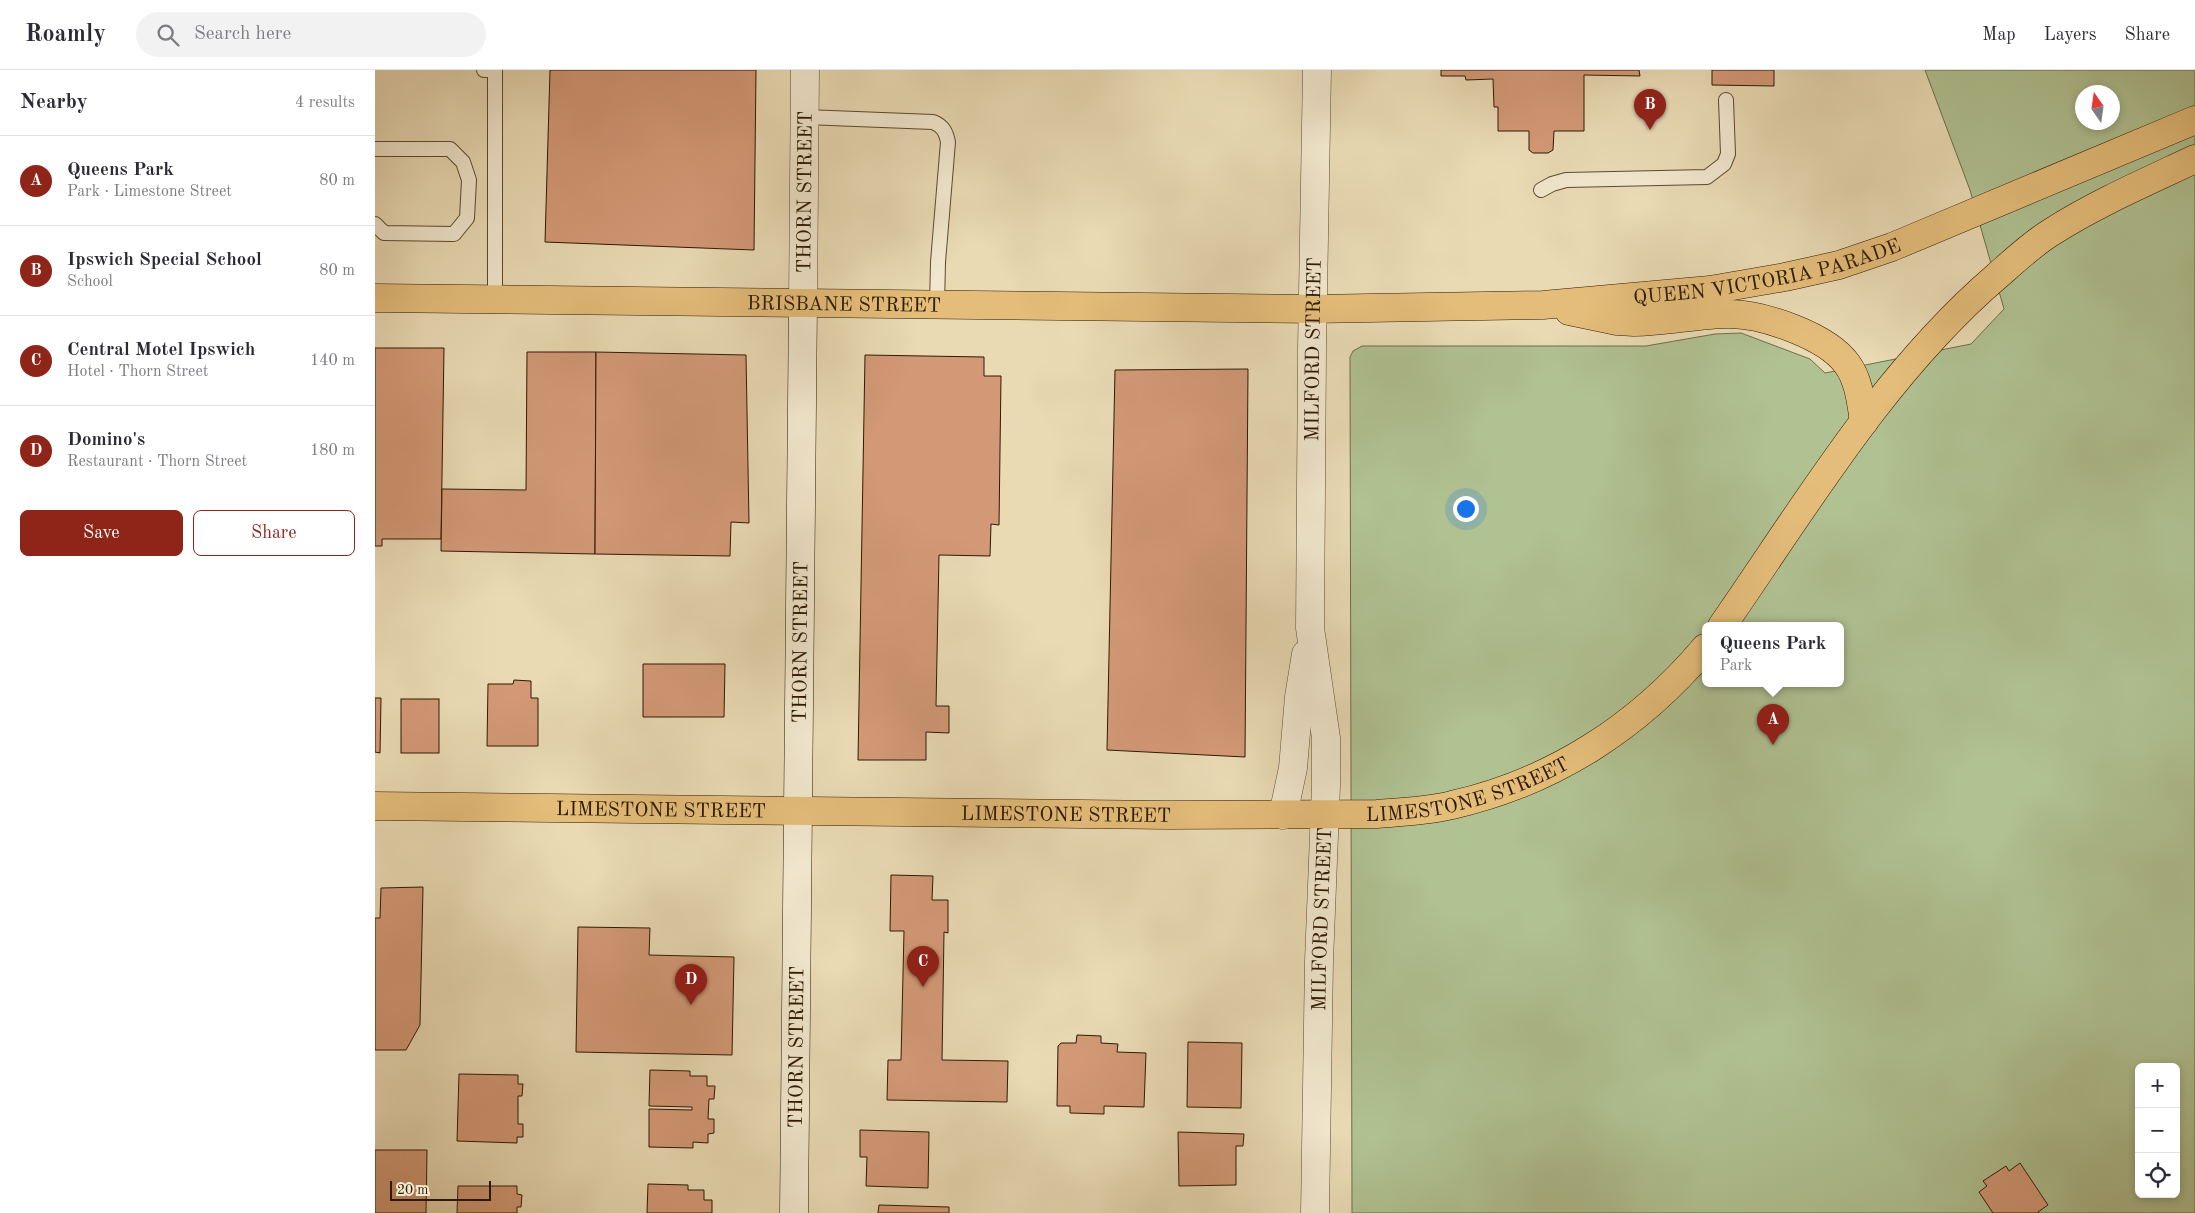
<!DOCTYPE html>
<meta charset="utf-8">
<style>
:root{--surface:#fff;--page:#f2f2f3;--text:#2b2b33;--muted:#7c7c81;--line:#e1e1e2;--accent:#8f2418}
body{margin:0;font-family:"Old Standard TT",serif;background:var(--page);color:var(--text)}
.controls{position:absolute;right:15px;bottom:15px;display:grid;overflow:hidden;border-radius:8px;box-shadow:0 2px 8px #0003}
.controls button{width:45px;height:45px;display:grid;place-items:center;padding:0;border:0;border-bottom:1px solid var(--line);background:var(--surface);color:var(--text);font:25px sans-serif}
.compass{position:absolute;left:1700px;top:15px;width:45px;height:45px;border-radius:50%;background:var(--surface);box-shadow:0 2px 8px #0003;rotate:347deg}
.scale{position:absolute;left:15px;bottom:12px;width:101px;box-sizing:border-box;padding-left:5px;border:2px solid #2e1902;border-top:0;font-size:14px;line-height:18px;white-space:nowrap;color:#2e1902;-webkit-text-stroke:4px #f1e7ce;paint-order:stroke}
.you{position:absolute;left:1090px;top:438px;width:18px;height:18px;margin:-12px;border:4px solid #fff;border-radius:50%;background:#1a73e8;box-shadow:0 0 0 8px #1a73e833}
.badge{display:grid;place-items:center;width:32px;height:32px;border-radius:50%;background:var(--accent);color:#fff;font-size:16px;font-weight:700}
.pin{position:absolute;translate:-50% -41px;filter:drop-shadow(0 1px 2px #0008)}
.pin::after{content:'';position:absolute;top:26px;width:18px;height:15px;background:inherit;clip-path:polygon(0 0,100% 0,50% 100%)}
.popup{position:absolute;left:1327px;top:552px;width:142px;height:65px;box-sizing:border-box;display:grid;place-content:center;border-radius:8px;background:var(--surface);filter:drop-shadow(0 1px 4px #0005);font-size:16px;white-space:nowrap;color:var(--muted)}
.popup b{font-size:19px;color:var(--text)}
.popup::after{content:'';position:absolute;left:50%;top:100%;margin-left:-10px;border:10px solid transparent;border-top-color:var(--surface)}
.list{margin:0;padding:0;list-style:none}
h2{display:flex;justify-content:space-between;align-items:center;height:65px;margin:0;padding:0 20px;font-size:21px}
h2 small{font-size:16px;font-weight:400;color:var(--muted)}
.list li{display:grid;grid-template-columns:32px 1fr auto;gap:15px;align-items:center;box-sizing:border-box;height:90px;padding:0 20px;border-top:1px solid var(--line)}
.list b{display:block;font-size:19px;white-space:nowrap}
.list p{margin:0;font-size:16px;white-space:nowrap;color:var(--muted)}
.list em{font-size:16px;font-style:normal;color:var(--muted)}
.actions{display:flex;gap:10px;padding:15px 20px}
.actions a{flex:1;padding:11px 0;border:1px solid var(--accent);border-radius:8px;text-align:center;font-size:18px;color:var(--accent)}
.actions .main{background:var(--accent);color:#fff}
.icon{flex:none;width:28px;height:28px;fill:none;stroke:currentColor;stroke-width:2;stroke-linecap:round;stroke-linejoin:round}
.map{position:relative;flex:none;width:1820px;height:1143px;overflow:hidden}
header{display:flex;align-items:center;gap:30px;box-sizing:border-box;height:70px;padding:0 25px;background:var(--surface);border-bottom:1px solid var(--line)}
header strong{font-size:24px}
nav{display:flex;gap:28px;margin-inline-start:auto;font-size:18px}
.search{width:350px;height:45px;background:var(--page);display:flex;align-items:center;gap:12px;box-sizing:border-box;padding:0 18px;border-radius:28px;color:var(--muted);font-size:19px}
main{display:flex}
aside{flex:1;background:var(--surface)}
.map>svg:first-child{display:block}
.green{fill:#b0c192;stroke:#6f6d4a;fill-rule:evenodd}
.building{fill:#d39977;stroke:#2e1902}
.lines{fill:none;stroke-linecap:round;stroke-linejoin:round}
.service-casing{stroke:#5d492e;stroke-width:16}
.minor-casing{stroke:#5d492e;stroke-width:29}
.secondary-casing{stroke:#2e1902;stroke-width:29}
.primary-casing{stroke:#2e1902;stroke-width:29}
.service{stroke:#f1e7ce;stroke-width:14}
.minor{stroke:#f1e7ce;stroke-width:28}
.secondary{stroke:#f1e7ce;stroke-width:28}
.primary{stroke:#e4bd7a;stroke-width:28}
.labels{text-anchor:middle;stroke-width:4;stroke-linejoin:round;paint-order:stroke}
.street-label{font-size:20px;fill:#2e1902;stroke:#f1e7ce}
</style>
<header>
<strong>Roamly</strong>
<div class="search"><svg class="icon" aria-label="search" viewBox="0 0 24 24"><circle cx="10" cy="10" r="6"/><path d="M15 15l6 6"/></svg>Search here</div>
<nav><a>Map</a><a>Layers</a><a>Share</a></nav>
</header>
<main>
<aside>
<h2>Nearby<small>4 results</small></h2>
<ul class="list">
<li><span class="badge">A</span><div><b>Queens Park</b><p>Park · Limestone Street</p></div><em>80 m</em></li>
<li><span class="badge">B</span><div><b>Ipswich Special School</b><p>School</p></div><em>80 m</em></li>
<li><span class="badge">C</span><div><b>Central Motel Ipswich</b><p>Hotel · Thorn Street</p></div><em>140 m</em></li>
<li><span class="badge">D</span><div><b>Domino's</b><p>Restaurant · Thorn Street</p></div><em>180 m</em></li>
</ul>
<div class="actions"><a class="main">Save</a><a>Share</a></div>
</aside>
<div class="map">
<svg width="1820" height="1143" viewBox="0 0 1820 1143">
<rect width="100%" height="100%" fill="#e9dab4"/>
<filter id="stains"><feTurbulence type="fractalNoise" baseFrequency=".004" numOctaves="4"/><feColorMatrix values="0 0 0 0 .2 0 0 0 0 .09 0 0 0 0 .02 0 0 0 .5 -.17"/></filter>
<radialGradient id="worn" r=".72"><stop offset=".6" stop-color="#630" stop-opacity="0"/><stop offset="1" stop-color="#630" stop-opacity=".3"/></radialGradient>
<path class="green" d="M1550 0H1820V1143H977L975 287 978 281 987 276H1271L1340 264 1366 263 1435 289 1450 303 1596 274 1629 239 1595 120ZM1708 22H1738V52H1708ZM1330 556H1466V614H1330ZM1764 997H1801V1124H1764Z"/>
<g class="building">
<path d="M175 0H381L379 180 170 172Z"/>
<path d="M1066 0H1264L1265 6 1209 5V61H1179L1178 80 1173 83H1158L1154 80V61H1123V37H1119L1118 9 1091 10 1090 6H1066Z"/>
<path d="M1337 0H1399V16L1337 15Z"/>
<path d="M0 278H69L66 469H7V476H0Z"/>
<path d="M152 282H221L220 484 66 481 67 419 151 420Z"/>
<path d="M221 282 371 285 374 453 356 452 355 486 220 484Z"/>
<path d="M490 285 609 287V306H626L624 455 616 454 615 486 564 485 561 636H574V663L551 662V690H483Z"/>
<path d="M873 299 870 687 732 680 740 300Z"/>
<path d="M268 594H350L349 647H268Z"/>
<path d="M139 610 156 611V628H163V676H112L113 614H138Z"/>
<path d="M0 628H6L5 683 0 682Z"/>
<rect x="26" y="629" width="38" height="54"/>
<path d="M516 805 558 806 557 830H573V863L569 862 567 990 633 991 632 1032 512 1030 513 990H526L529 861H515Z"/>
<path d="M48 817 45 955 31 980H0V848H5L6 818Z"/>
<path d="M203 857 275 858 274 885 359 887 357 985 201 982Z"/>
<path d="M702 965 726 966V973L743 974 742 982 771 983 769 1037 729 1036V1044L695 1043V1036H682L683 976 686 973H701Z"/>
<path d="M813 972 867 973 866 1038 812 1037Z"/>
<path d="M275 1000 315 1001V1006H332V1016H340L339 1029H334L333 1049H339V1063L333 1064V1073L318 1072V1078L274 1077V1039L317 1040V1037L274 1036Z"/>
<path d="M84 1004 143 1005V1014H148L147 1026H143V1054H148V1067H142V1073L82 1071Z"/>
<path d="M485 1060 554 1062 553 1118 491 1116 492 1087H485Z"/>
<path d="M803 1062 869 1064 868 1076H861V1115L804 1116Z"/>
<path d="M0 1080H52L51 1143H0Z"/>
<path d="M1645 1093 1673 1135 1663 1142 1664 1143H1618L1604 1122 1612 1116 1608 1111 1631 1096 1634 1101Z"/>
<path d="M273 1114 313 1115V1120H329V1130H337V1143H272Z"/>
<path d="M83 1116H142V1124L147 1125 146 1137H142V1143H82Z"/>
<path d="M504 1135 574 1137V1143H503Z"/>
</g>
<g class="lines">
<g class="service-casing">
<g id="service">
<path d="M109 0H120V229"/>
<path d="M430 47 558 52C568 56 571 62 573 72L563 192 562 235"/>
<path d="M0 79H75L88 92 94 110 92 148 79 164 9 163 0 154"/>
<path d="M1166 120 1177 114 1191 110 1332 107 1349 94 1353 84 1351 30"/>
</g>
</g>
<g class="minor-casing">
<g id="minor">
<path id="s1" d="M428 233 430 0"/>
<path d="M908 745 918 698 924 627 931 584"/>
<path id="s2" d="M940 1143 944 891 951 715V668L935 558 937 280 942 0"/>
</g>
</g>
<g class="secondary-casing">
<g id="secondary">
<path id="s3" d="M419 1143 428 233"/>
</g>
</g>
<g class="primary-casing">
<g id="primary">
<path id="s4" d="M0 228 938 239 1168 235 1335 220 1410 207 1464 195 1517 177 1820 50"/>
<path d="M1194 241 1242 251 1259 252C1291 252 1323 244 1354 244 1388 244 1452 266 1472 294 1484 310 1486 332 1489 352"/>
<path d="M1347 556C1431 435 1509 303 1622 206 1639 191 1656 175 1675 163 1720 134 1771 112 1820 89"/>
<path id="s5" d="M0 736 793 745 1002 744C1027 742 1053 741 1077 735 1179 712 1264 656 1330 578"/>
</g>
</g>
<use href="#service" class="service"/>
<use href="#minor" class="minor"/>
<use href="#secondary" class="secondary"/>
<use href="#primary" class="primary"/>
</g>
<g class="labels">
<g class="street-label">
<text dy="7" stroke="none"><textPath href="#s1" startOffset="111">THORN STREET</textPath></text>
<text dy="7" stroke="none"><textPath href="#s4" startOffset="1395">QUEEN VICTORIA PARADE</textPath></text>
<text dy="7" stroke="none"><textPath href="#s4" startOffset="469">BRISBANE STREET</textPath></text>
<text dy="7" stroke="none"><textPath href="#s2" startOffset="865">MILFORD STREET</textPath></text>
<text dy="7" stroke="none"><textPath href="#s3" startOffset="571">THORN STREET</textPath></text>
<text dy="7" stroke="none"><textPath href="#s5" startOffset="1096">LIMESTONE STREET</textPath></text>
<text dy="7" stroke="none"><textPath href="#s5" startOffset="286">LIMESTONE STREET</textPath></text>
<text dy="7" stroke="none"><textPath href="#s5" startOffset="691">LIMESTONE STREET</textPath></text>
<text dy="7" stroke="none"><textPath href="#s2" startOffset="294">MILFORD STREET</textPath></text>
<text dy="7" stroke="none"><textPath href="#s3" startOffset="166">THORN STREET</textPath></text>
</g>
</g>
<rect width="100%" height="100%" filter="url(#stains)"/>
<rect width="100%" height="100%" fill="url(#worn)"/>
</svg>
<div class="controls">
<button>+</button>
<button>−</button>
<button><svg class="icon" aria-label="locate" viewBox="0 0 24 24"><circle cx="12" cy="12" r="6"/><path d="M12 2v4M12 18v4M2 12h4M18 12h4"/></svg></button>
</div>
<svg class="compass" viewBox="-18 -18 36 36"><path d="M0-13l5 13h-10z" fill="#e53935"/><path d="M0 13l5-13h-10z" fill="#7c7c81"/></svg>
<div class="scale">20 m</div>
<div class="you"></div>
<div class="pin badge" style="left:1398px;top:675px">A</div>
<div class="popup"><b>Queens Park</b>Park</div>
<div class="pin badge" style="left:1275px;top:60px">B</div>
<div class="pin badge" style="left:548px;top:917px">C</div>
<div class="pin badge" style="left:316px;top:935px">D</div>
</div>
</main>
